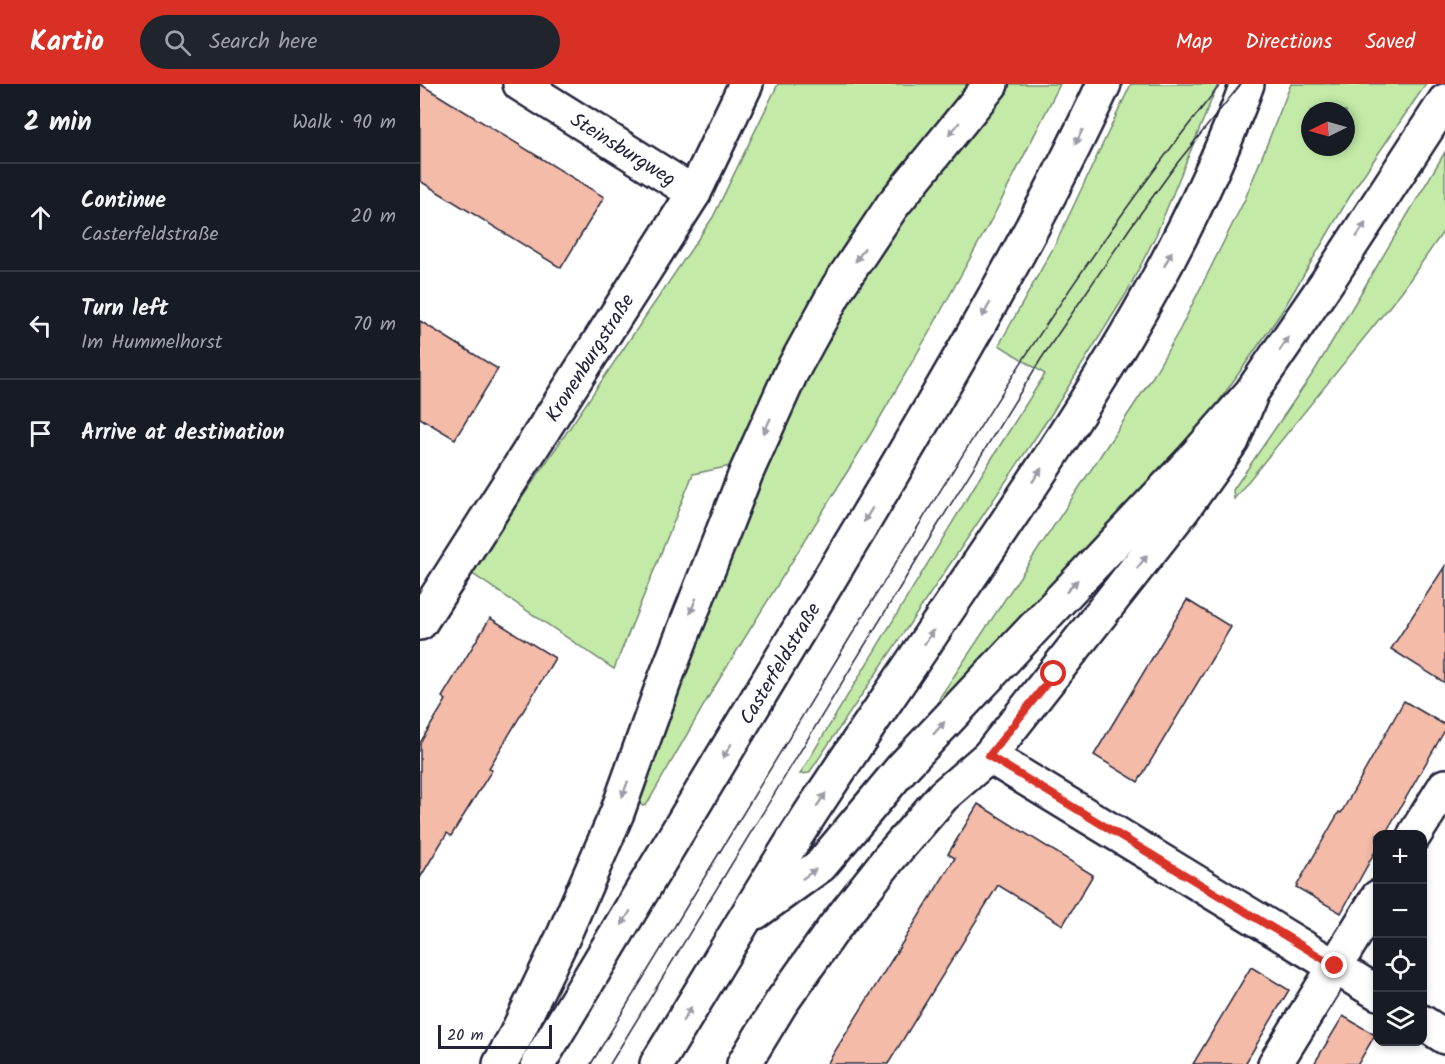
<!DOCTYPE html>
<meta charset="utf-8">
<style>
:root{--surface:#171b24;--page:#20242c;--text:#f1f3f6;--muted:#9ea1a6;--line:#363941;--accent:#d93025}
body{margin:0;font-family:Kalam,sans-serif;background:var(--page);color:var(--text)}
.controls{position:absolute;right:18px;bottom:18px;display:grid;overflow:hidden;border-radius:12px;box-shadow:0 3px 9px #0003}
.controls button{width:54px;height:54px;display:grid;place-items:center;padding:0;border:0;border-bottom:2px solid var(--line);background:var(--surface);color:var(--text);font:30px sans-serif}
.compass{position:absolute;left:881px;top:18px;width:54px;height:54px;border-radius:50%;background:var(--surface);box-shadow:0 3px 9px #0003;rotate:265deg}
.scale{position:absolute;left:18px;bottom:15px;width:114px;box-sizing:border-box;padding-left:6px;border:3px solid #22223b;border-top:0;font-size:16px;line-height:21px;white-space:nowrap;color:#22223b;-webkit-text-stroke:4px #fff;paint-order:stroke}
.stop{position:absolute;width:18px;height:18px;margin:-14px;border:4px solid #d93025;border-radius:50%;background:#fff}
.stop.end{background:#d93025;border-color:#fff;box-shadow:0 2px 6px #0008}
.list{margin:0;padding:0;list-style:none}
h2{display:flex;justify-content:space-between;align-items:center;height:78px;margin:0;padding:0 24px;font-size:26px}
h2 small{font-size:20px;font-weight:400;color:var(--muted)}
.list li{display:grid;grid-template-columns:39px 1fr auto;gap:18px;align-items:center;box-sizing:border-box;height:108px;padding:0 24px;border-top:2px solid var(--line)}
.list b{display:block;font-size:22px;white-space:nowrap}
.list p{margin:0;font-size:20px;white-space:nowrap;color:var(--muted)}
.list em{font-size:20px;font-style:normal;color:var(--muted)}
.icon{flex:none;width:33px;height:33px;fill:none;stroke:currentColor;stroke-width:2;stroke-linecap:round;stroke-linejoin:round}
.map{position:relative;flex:none;width:1025px;height:980px;overflow:hidden}
header{display:flex;align-items:center;gap:36px;box-sizing:border-box;height:84px;padding:0 30px;background:var(--accent);color:#fff}
header strong{font-size:28px}
nav{display:flex;gap:33px;margin-inline-start:auto;font-size:21px}
.search{width:420px;height:54px;background:var(--page);display:flex;align-items:center;gap:15px;box-sizing:border-box;padding:0 21px;border-radius:33px;color:var(--muted);font-size:22px}
main{display:flex}
aside{flex:1;background:var(--surface)}
.map>svg:first-child{display:block}
.green{fill:#c3eba7;stroke:#728671;stroke-width:1.5;fill-rule:evenodd}
.building{fill:#f3bba8;stroke:#22223b;stroke-width:1.5}
.lines{fill:none;stroke-linecap:round;stroke-linejoin:round}
.minor-casing{stroke:#22223b;stroke-width:38}
.highway-casing{stroke:#22223b;stroke-width:38}
.minor{stroke:#fff;stroke-width:33}
.highway{stroke:#fff;stroke-width:33}
.tram{stroke:#22223b;stroke-width:1.5}
.oneway{fill:#9c9ca7}
.route{stroke:#d93025;stroke-width:8}
.labels{text-anchor:middle;stroke-width:4.5;stroke-linejoin:round;paint-order:stroke}
.street-label{font-size:20px;fill:#22223b;stroke:#fff}
</style>
<header>
<strong>Kartio</strong>
<div class="search"><svg class="icon" aria-label="search" viewBox="0 0 24 24"><circle cx="10" cy="10" r="6"/><path d="M15 15l6 6"/></svg>Search here</div>
<nav><a>Map</a><a>Directions</a><a>Saved</a></nav>
</header>
<main>
<aside>
<h2>2 min<small>Walk · 90 m</small></h2>
<ul class="list">
<li><svg class="icon" aria-label="ahead" viewBox="0 0 24 24"><path d="M12 20V5M6 11l6-6 6 6"/></svg><div><b>Continue</b><p>Casterfeldstraße</p></div><em>20 m</em></li>
<li><svg class="icon" aria-label="left" viewBox="0 0 24 24"><path d="M17 20v-9H6M10 6l-5 5 5 5"/></svg><div><b>Turn left</b><p>Im Hummelhorst</p></div><em>70 m</em></li>
<li><svg class="icon" aria-label="arrive" viewBox="0 0 24 24"><path d="M6 21V4h12l-3 4 3 4H6"/></svg><div><b>Arrive at destination</b></div></li>
</ul>
</aside>
<div class="map">
<svg width="1025" height="980" viewBox="0 0 1025 980">
<rect width="100%" height="100%" fill="#fff"/>
<filter id="ink" filterUnits="userSpaceOnUse"><feTurbulence type="fractalNoise" baseFrequency=".0167" numOctaves="2"/><feDisplacementMap in="SourceGraphic" scale="12" xChannelSelector="R" yChannelSelector="G"/><feConvolveMatrix kernelMatrix="1 2 1 2 8 2 1 2 1" color-interpolation-filters="sRGB"/></filter>
<g filter="url(#ink)">
<g class="green">
<path d="M358 0H640L575 129 510 247 450 351 292 607 227 720 223 722 219 719V714C261 599 301 484 353 373L273 390 194 585 51 489 293 133Z"/>
<path d="M711 0H798L736 151 706 210 632 329 389 689 380 690 557 398 625 290 579 261 636 159Z"/>
<path d="M871 0H1006L936 102 861 229 786 336 520 620 518 619 520 613 732 294 760 245 825 115ZM890 27H926V63H890Z"/>
<path d="M1025 68V145L982 207 814 415 813 406 895 286Z"/>
</g>
<g class="building">
<path d="M0 0 184 113 141 184 0 97Z"/>
<path d="M0 237 78 285 35 355 0 334Z"/>
<path d="M1025 482V599L971 565Z"/>
<path d="M767 516 811 543 718 698 674 671Z"/>
<path d="M70 534 135 574 69 684 72 686 52 718 31 752 27 749 0 794V659L26 616 22 613Z"/>
<path d="M984 617 1025 641V646L965 750H957V764L921 829 876 803 919 728 921 729Z"/>
<path d="M558 720 673 791 643 841 578 801 468 980H407L535 774 528 770Z"/>
<path d="M831 883 869 906 825 980H773Z"/>
<path d="M923 932 955 951 938 980H894Z"/>
</g>
<g class="lines">
<g class="minor-casing">
<g id="minor">
<path id="s1" d="M100 0 274 109"/>
<path id="s2" d="M0 539 274 109 326 0"/>
<path d="M569 672 958 909"/>
<path d="M995 750 1025 702"/>
<path d="M1002 938 1025 953"/>
<path d="M324 980 361 919 414 844 470 773 523 712 569 672 764 424 812 357 830 313"/>
<path d="M855 980 958 813"/>
</g>
</g>
<g class="highway-casing">
<g id="highway">
<path d="M336 828 401 781 482 684 773 375 831 309 909 195 1025 17"/>
<path d="M80 980 96 951 143 853 197 729 244 598 326 389 371 289 418 203 472 122 571 0"/>
<path id="s3" d="M118 980C227 798 338 617 446 434 530 292 614 150 684 0"/>
<path d="M237 980C280 910 322 838 366 768 413 692 466 618 516 543 632 370 756 198 827 0"/>
</g>
</g>
<use href="#minor" class="minor"/>
<use href="#highway" class="highway"/>
<g class="tram">
<path d="M171 980C264 826 358 673 451 519 560 341 669 163 801 0"/>
<path d="M190 980 516 444 621 275 712 141 758 78 821 0"/>
</g>
</g>
<defs><path id="oneway-solid" d="M-6-.8H1V-3.2L6.5 0L1 3.2V.8H-6Z" transform="scale(1.5)"/></defs>
<g class="oneway">
<use href="#oneway-solid" transform="translate(534 45) rotate(130)"/>
<use href="#oneway-solid" transform="translate(659 53) rotate(116)"/>
<use href="#oneway-solid" transform="translate(941 146) rotate(-57)"/>
<use href="#oneway-solid" transform="translate(440 171) rotate(124)"/>
<use href="#oneway-solid" transform="translate(748 175) rotate(-63)"/>
<use href="#oneway-solid" transform="translate(566 226) rotate(120)"/>
<use href="#oneway-solid" transform="translate(864 260) rotate(-56)"/>
<use href="#oneway-solid" transform="translate(347 342) rotate(115)"/>
<use href="#oneway-solid" transform="translate(617 391) rotate(-56)"/>
<use href="#oneway-solid" transform="translate(448 431) rotate(121)"/>
<use href="#oneway-solid" transform="translate(722 478) rotate(-52)"/>
<use href="#oneway-solid" transform="translate(652 502) rotate(-47)"/>
<use href="#oneway-solid" transform="translate(273 522) rotate(111)"/>
<use href="#oneway-solid" transform="translate(509 553) rotate(-56)"/>
<use href="#oneway-solid" transform="translate(519 644) rotate(-48)"/>
<use href="#oneway-solid" transform="translate(307 667) rotate(121)"/>
<use href="#oneway-solid" transform="translate(205 705) rotate(110)"/>
<use href="#oneway-solid" transform="translate(401 716) rotate(-56)"/>
<use href="#oneway-solid" transform="translate(389 790) rotate(-36)"/>
<use href="#oneway-solid" transform="translate(206 834) rotate(121)"/>
<use href="#oneway-solid" transform="translate(267 930) rotate(-58)"/>
</g>
</g>
<g class="lines" filter="url(#ink)">
<path class="route" d="M634 590 569 672 915 882"/>
</g>
<g class="labels">
<g class="street-label">
<text dy="7" stroke="none"><textPath href="#s1" startOffset="122">Steinsburgweg</textPath></text>
<text dy="7" stroke="none"><textPath href="#s2" startOffset="315">Kronenburgstraße</textPath></text>
<text dy="7" stroke="none"><textPath href="#s3" startOffset="468">Casterfeldstraße</textPath></text>
</g>
</g>
</svg>
<div class="controls">
<button>+</button>
<button>−</button>
<button><svg class="icon" aria-label="locate" viewBox="0 0 24 24"><circle cx="12" cy="12" r="6"/><path d="M12 2v4M12 18v4M2 12h4M18 12h4"/></svg></button>
<button><svg class="icon" aria-label="layers" viewBox="0 0 24 24"><path d="M12 4l9 5-9 5-9-5zM3 14l9 5 9-5"/></svg></button>
</div>
<svg class="compass" viewBox="-18 -18 36 36"><path d="M0-13l5 13h-10z" fill="#e53935"/><path d="M0 13l5-13h-10z" fill="#9ea1a6"/></svg>
<div class="scale">20 m</div>
<div class="stop" style="left:634px;top:590px"></div>
<div class="stop end" style="left:915px;top:882px"></div>
</div>
</main>
